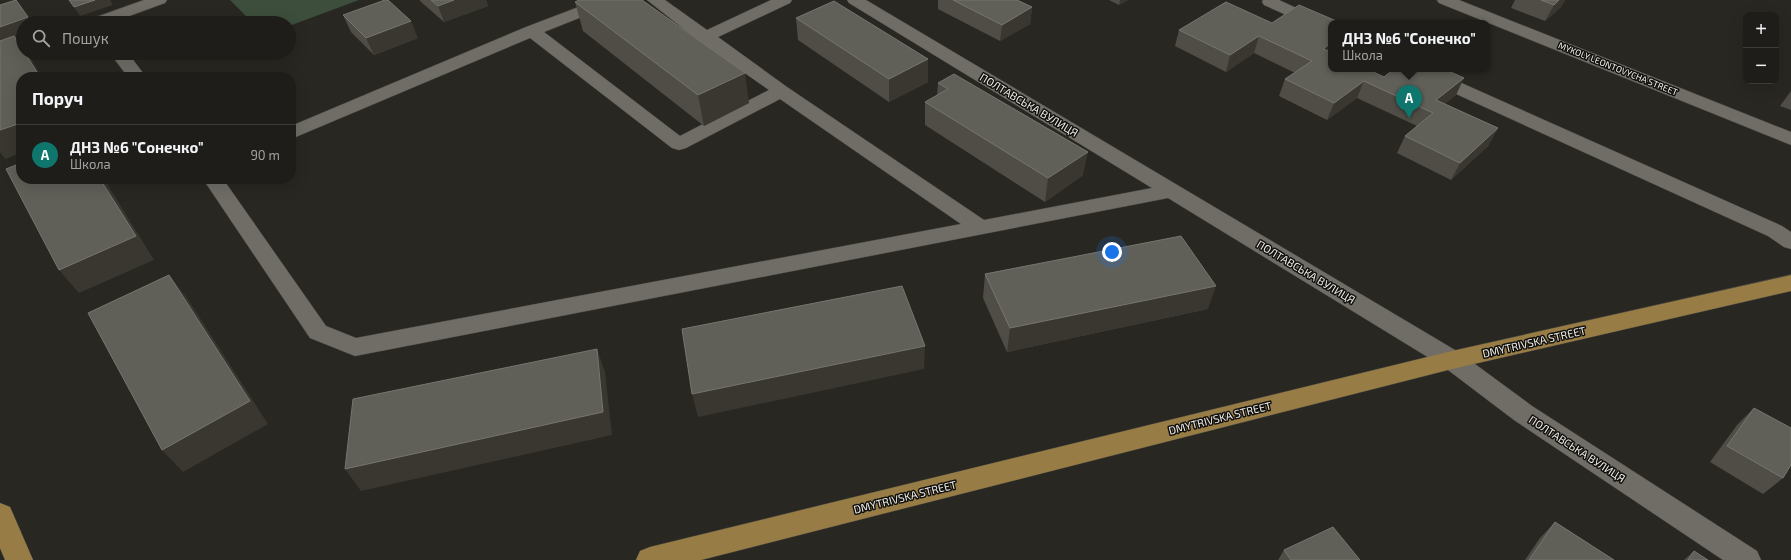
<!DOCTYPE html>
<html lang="uk">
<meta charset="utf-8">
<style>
:root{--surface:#1f1d19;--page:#272622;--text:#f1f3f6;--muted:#a1a2a2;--line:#3c3b38;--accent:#0f766e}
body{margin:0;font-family:"Exo 2",sans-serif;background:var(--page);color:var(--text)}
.controls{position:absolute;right:12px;top:12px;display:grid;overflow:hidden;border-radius:8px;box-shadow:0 4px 16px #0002}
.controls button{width:36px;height:36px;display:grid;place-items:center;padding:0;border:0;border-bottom:1px solid var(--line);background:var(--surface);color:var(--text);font:20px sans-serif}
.you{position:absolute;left:1112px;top:252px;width:14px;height:14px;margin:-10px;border:3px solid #fff;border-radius:50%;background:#1a73e8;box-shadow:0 0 0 6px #1a73e833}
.badge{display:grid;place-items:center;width:26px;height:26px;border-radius:50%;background:var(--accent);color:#fff;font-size:13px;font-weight:700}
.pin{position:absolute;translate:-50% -33px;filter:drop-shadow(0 1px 2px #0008)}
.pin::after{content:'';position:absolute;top:21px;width:14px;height:12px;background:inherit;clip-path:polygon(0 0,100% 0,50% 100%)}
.popup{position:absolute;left:1328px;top:20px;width:162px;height:52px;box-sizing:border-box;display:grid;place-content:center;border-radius:8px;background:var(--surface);filter:drop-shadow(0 1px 3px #0005);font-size:13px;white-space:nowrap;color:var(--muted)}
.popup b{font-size:15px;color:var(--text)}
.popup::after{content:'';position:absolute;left:50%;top:100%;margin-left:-8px;border:8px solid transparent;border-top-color:var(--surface)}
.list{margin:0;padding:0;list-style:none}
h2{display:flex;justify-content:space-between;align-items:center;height:52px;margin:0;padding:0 16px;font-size:17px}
h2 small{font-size:13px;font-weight:400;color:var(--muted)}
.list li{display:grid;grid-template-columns:26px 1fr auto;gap:12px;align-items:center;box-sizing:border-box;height:60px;padding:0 16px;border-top:1px solid var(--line)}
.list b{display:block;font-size:15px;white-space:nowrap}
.list p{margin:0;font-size:13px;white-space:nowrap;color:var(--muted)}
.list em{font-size:13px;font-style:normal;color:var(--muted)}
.icon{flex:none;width:22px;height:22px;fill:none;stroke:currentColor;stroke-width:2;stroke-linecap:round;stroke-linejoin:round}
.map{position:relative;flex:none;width:1791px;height:560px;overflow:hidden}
.search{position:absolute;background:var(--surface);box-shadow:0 4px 16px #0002;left:16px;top:16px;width:280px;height:44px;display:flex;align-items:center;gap:10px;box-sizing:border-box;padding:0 14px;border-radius:22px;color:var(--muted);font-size:15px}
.panel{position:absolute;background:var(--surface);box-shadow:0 4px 16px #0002;left:16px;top:72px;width:280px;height:112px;border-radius:16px}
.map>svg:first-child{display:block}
.green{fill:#3d4e3c}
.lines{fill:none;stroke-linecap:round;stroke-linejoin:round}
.minor-casing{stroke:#474640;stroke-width:1}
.major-casing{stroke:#474640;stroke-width:1}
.minor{fill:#6f6d66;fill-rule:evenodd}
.major{fill:#977d45;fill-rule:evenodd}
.wall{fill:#4f4d46}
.shaded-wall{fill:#393730}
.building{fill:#605f58;stroke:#77756f}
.labels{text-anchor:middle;stroke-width:3;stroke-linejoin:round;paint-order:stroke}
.far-street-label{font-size:9px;fill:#f0efeb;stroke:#11100d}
.street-label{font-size:11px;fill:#f0efeb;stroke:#11100d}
</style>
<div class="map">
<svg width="1791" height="560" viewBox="0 0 1791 560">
<rect width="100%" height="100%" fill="#292721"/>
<path class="green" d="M230 0H359L289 26V23H253Z"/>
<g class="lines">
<g class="minor-casing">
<g id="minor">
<path d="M144 0H167L165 3 110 23H86L88 20Z"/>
<path d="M597 0H619L617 3 544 32 680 136 769 90 699 41 647 0H665L707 30 771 0H792L790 3 718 37 787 87 984 220 1152 188 849 3 847 0H866L1460 353 1532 406 1757 551 1761 560H1723L1514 420 1444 367 1168 198 355 356 310 338 203 179H223L326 326 356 338 961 224 780 99 686 148 679 150 672 148 530 38 291 139V126L526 27Z"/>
<path d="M1263 0H1279L1331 24V35L1264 5 1262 2Z"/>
<path d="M1437 0H1459L1791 132V145L1439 3Z"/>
<path d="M110 53H128L146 77H128Z"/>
<path d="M1407 69H1430L1782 226 1791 232V249L1784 247 1768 236 1410 73Z"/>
</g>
</g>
<g class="major-casing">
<g id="major">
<path d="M1791 275V291L1452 369 701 560H636L640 551 650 547 1452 351Z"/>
<path d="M0 503 10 507 33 560H5L0 548Z"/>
</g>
</g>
<use href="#minor" class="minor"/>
<use href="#major" class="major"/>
</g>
<g class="wall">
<path d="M420 0H486L488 6 444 22 420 1Z"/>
<path d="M938 0H1017L1032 7 1030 24 1000 41 938 9Z"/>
<path d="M1109 0H1128L1119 5Z"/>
<path d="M1515 0H1565L1561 7 1545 21 1511 8Z"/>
<path d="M575 2 749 103 704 126 583 31Z"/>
<path d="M343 15 418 38 374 55 351 32Z"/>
<path d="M796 18 928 82 889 102 798 40Z"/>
<path d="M1331 23V69L1384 77 1456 95 1444 104 1498 128 1488 146 1451 180 1397 153 1405 136 1417 126 1357 98 1327 120 1279 96 1285 79 1295 73 1254 53 1226 72 1175 46 1179 30Z"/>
<path d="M938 83 1083 175 1045 202 925 125V102L937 95Z"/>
<path d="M1791 91V110L1780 106Z"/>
<path d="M985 274 1208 309 1007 352 983 298Z"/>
<path d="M1754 408 1783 478 1763 494 1710 462 1737 425Z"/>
<path d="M1555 522 1614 560H1525L1540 538Z"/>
<path d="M1284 550 1360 560H1278Z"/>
<path d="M1694 551 1708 560H1684Z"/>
</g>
<g class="shaded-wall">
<path d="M95 0H110L113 5 80 16 74 7Z"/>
<path d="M454 0H486L488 6 444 22 438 6Z"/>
<path d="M1120 0H1128L1119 5Z"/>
<path d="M1559 0H1565L1561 7 1545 21 1554 5Z"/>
<path d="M1032 7 1030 24 1000 41 1002 25Z"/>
<path d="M28 17 32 23H23V40L18 41 23 48V50L0 48V27Z"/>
<path d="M411 21 418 38 374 55 366 38Z"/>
<path d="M1259 36 1254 53 1226 72 1230 55Z"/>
<path d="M1331 43V56L1323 49Z"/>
<path d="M25 53H27L31 59 42 77H40Z"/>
<path d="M928 59V82L889 102V79Z"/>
<path d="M745 73 749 103 704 126 698 95Z"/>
<path d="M1464 78 1456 95 1433 114 1436 100Z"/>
<path d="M1364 81 1357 98 1327 120 1334 103Z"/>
<path d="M21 123V153L5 159 0 152V130Z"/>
<path d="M1498 128 1488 146 1451 180 1460 163Z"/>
<path d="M1088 152 1083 175 1045 202 1048 178Z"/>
<path d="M100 179H104L154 260 79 293 59 270Z"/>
<path d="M169 275 187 298 268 424 183 472 162 450Z"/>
<path d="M1216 286 1208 309 1007 352 1010 328Z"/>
<path d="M925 346 924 369 698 417 692 394Z"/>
<path d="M597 349 605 372 612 435 361 491 345 469Z"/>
</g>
<g class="building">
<path d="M16 0 28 17 0 27V5Z"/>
<path d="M69 0H95L74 7Z"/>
<path d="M385 0H388L411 21 366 38 343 15Z"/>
<path d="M431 0H454L438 6Z"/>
<path d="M579 0H642L745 73 698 95 575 2Z"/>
<path d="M953 0H1017L1032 7 1002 25Z"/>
<path d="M1541 0H1559L1554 5Z"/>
<path d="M834 1 928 59 889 79 796 18Z"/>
<path d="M1226 2 1272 23 1299 5 1341 23H1331V43L1323 49 1331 52V69H1367L1384 77 1394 69H1444L1464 78 1436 100 1498 128 1460 163 1405 136 1433 113 1364 81 1334 103 1285 79 1312 61 1259 36 1230 55 1179 30Z"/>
<path d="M14 36 23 50V53H25L40 77H21V123L0 130V41Z"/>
<path d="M954 74 1088 152 1048 178 925 102 948 89 938 83Z"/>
<path d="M21 163V179H100L136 236 59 270 6 169Z"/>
<path d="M1181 236 1216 286 1010 328 985 274Z"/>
<path d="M169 275 250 401 162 450 88 313Z"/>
<path d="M902 286 925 346 692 394 682 329Z"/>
<path d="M597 349 603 412 345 469 353 399Z"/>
<path d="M1754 408 1791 428V465L1783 478 1727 446Z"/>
<path d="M1555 522 1614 560H1529Z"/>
<path d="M1333 527 1360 560H1291L1284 550Z"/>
<path d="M1694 551 1708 560H1688Z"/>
</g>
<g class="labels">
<g class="far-street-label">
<text transform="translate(1618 69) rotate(22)" y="3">MYKOLY LEONTOVYCHA STREET</text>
</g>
<g class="street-label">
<text transform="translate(1029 105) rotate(31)" y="4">ПОЛТАВСЬКА ВУЛИЦЯ</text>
<text transform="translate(1306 272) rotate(31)" y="4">ПОЛТАВСЬКА ВУЛИЦЯ</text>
<text transform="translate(1534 342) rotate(-13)" y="4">DMYTRIVSKA STREET</text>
<text transform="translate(1220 418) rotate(-14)" y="4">DMYTRIVSKA STREET</text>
<text transform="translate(1577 449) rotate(33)" y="4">ПОЛТАВСЬКА ВУЛИЦЯ</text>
<text transform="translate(905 497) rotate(-14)" y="4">DMYTRIVSKA STREET</text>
</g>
</g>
</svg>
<div class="controls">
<button>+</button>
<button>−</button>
</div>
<div class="you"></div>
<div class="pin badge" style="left:1409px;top:118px">A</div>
<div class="popup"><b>ДНЗ №6 &quot;Сонечко&quot;</b>Школа</div>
<div class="search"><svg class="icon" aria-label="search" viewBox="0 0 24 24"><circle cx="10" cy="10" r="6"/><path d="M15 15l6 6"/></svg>Пошук</div>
<section class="panel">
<h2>Поруч<small></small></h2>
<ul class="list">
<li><span class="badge">A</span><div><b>ДНЗ №6 &quot;Сонечко&quot;</b><p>Школа</p></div><em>90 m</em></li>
</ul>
</section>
</div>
